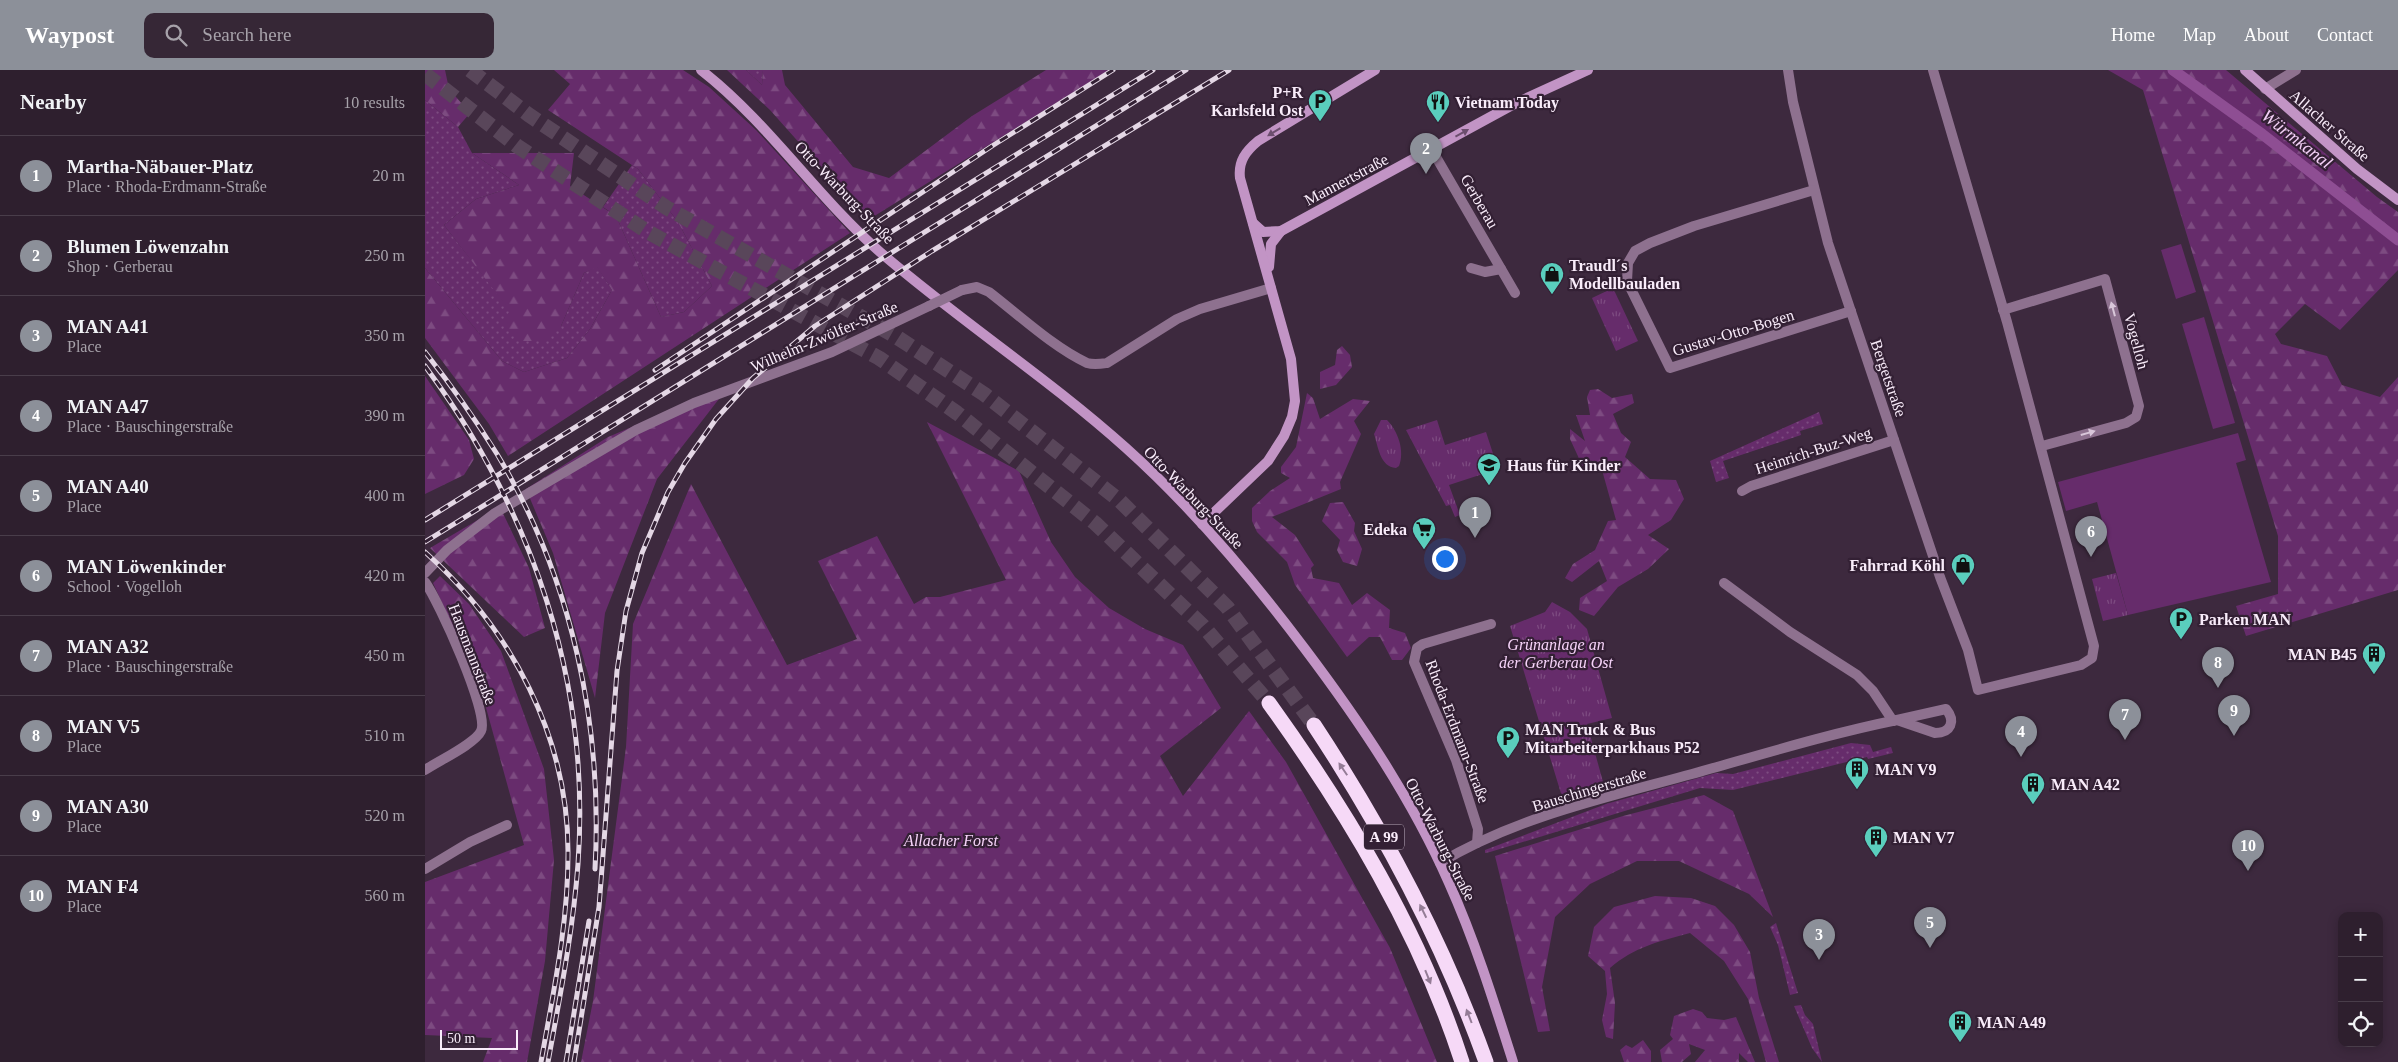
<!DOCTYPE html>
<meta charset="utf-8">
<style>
:root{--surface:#2e1f2e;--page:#362736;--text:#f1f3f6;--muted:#a7a2aa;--line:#493d4a;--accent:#8c9099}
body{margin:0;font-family:"Times New Roman",serif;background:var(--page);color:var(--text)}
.controls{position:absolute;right:15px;bottom:15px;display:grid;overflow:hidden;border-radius:10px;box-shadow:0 2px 12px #0003}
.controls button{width:45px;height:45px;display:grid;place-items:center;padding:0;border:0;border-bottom:1px solid var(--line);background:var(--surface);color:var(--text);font:25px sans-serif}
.scale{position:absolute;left:15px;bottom:12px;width:78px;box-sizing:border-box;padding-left:5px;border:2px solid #f9ecfa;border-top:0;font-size:14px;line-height:18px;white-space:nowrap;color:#f9ecfa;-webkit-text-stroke:4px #332034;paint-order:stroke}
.you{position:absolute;left:1019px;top:488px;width:18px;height:18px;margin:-12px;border:4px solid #fff;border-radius:50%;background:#1a73e8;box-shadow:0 0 0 8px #1a73e833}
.badge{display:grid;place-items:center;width:32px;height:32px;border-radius:50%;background:var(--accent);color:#fff;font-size:16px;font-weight:700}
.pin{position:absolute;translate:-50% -41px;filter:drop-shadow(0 1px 2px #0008)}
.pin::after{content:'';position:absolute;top:26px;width:18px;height:15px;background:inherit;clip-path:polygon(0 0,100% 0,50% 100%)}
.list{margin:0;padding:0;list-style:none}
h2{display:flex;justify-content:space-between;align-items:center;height:65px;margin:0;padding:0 20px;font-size:21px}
h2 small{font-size:16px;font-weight:400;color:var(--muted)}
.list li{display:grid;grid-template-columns:32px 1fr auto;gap:15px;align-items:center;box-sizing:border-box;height:80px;padding:0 20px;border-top:1px solid var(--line)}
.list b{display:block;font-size:19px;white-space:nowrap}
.list p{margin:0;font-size:16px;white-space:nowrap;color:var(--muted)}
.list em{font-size:16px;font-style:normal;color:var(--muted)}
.icon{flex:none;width:28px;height:28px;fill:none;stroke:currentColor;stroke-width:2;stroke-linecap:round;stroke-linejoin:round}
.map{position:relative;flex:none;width:1973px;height:992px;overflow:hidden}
header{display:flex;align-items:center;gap:30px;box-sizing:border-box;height:70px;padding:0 25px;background:var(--accent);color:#fff}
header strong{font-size:24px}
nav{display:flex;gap:28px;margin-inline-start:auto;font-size:18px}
.search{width:350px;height:45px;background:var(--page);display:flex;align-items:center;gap:12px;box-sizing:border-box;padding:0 18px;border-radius:10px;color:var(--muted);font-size:19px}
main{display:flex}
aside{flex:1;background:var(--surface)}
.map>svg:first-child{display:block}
.grass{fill:url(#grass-dots)}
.forest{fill:url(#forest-firs)}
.park{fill:url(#park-tufts)}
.pitch{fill:#662c6b}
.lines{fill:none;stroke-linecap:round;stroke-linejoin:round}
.canal{stroke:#8e4e93;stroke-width:11}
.highway-tunnel{stroke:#59465a;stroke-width:15;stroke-dasharray:15 8;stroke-linecap:butt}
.street{stroke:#8e718f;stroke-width:10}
.secondary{stroke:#c294c5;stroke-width:10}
.highway{stroke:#f6d9f7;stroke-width:15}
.rail-casing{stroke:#e4d7e5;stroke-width:5}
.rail{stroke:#332034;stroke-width:3;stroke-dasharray:9;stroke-linecap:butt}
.street-bridge{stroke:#8e718f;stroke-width:10}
.oneway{fill:#6c4e6e}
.oneway2{fill:#d9c7da}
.oneway3{fill:#947c96}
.labels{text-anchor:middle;stroke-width:4.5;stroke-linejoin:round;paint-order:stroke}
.shield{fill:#332034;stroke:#beafbf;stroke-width:1}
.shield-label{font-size:15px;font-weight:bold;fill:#f9ecfa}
.poi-label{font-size:16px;font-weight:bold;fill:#f9ecfa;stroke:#332034;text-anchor:start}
.street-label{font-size:16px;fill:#f9ecfa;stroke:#332034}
.park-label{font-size:16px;font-style:italic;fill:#f6d3f9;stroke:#332034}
.water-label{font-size:18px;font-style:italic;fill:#f2cff5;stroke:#332034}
</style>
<header>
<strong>Waypost</strong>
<div class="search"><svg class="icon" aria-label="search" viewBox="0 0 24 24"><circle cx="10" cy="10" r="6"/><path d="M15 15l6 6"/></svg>Search here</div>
<nav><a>Home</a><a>Map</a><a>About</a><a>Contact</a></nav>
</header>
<main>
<aside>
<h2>Nearby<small>10 results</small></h2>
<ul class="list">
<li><span class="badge">1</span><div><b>Martha-Näbauer-Platz</b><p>Place · Rhoda-Erdmann-Straße</p></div><em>20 m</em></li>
<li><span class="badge">2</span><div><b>Blumen Löwenzahn</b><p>Shop · Gerberau</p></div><em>250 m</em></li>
<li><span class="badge">3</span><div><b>MAN A41</b><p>Place</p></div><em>350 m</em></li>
<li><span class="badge">4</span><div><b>MAN A47</b><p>Place · Bauschingerstraße</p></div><em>390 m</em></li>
<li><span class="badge">5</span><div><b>MAN A40</b><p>Place</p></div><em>400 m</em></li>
<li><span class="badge">6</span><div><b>MAN Löwenkinder</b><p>School · Vogelloh</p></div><em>420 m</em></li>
<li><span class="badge">7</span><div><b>MAN A32</b><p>Place · Bauschingerstraße</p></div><em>450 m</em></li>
<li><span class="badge">8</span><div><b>MAN V5</b><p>Place</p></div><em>510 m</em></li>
<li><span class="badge">9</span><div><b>MAN A30</b><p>Place</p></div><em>520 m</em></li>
<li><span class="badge">10</span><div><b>MAN F4</b><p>Place</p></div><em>560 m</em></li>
</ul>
</aside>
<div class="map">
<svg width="1973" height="992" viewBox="0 0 1973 992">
<defs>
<pattern id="grass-dots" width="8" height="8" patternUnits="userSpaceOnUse" patternTransform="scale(1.25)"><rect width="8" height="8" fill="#662c6b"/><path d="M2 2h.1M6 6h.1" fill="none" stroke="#7d4b81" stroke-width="1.8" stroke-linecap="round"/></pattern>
<pattern id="forest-firs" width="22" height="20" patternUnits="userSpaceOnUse" patternTransform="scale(1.25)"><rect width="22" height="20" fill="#662c6b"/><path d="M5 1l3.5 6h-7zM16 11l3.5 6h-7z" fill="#7d4b81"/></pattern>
<pattern id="park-tufts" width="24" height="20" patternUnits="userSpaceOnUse" patternTransform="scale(1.25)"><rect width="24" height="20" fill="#662c6b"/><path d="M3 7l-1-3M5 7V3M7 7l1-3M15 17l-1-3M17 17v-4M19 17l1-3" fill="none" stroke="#7d4b81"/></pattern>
</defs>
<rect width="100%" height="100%" fill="#3d293e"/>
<g class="grass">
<path d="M321 0H338L337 15Z"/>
<path d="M0 30 33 57 47 83 94 115 51 129 19 155 86 241 136 256 159 203 172 196 187 220 165 259 142 288 99 302 77 291 0 198Z"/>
<path d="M207 95 213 99 253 152 287 216 259 242 236 247 191 146 178 137Z"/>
<path d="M1394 342 1398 354 1375 361 1376 365 1298 391 1304 408 1291 412 1285 391Z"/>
<path d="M1426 673 1445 675 1448 682 1466 677 1468 683 1443 689 1442 687 1308 720 1275 718 1065 782 1060 783V780L1181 734 1291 703 1308 704Z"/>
<path d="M1351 853 1373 923 1365 925 1353 875 1345 857Z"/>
<path d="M1376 935 1380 945 1388 954 1397 992 1387 978 1369 936Z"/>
</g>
<g class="forest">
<path d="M0 0H20L24 19 45 43 33 57 0 30Z"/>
<path d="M129 0H258L284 17 331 60 425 163 83 386 64 354 0 268V198L77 291 99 302 142 288 165 259 187 220 172 197 159 203 136 256 119 271H93L77 252 85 241 19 155 51 129 94 115 47 83H149L145 116 191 146 236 247 259 242 287 216 253 152 213 99 123 40 145 14Z"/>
<path d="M302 0H321L337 15 338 0H357L360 15 428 97 464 108 547 46 621 0H684L443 150 345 40Z"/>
<path d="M1683 0H1801L1952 127 1973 142V200L1915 260 1880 234 1850 264 1856 274 1902 286 1917 315 1955 327 1973 307V520L1821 566 1811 536 1853 524V466L1718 20Z"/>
<path d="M917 276 925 285 927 297 911 315 895 319V302L910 295 912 280Z"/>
<path d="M0 306 44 370 49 389 39 405 0 424Z"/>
<path d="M304 316 232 409 180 543 170 628 128 483 101 419 183 367Z"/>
<path d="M1173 319 1187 328 1207 324 1209 333 1188 344 1196 363 1206 372 1200 387 1225 409 1251 410 1259 429 1246 450 1223 465 1244 479 1223 499 1193 517 1169 546 1154 540 1155 528 1182 511 1174 491 1147 512 1140 508 1148 494 1170 480 1183 451 1191 450 1177 400 1158 397 1145 369V359L1160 371 1151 345H1165L1162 327 1165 320Z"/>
<path d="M882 323 888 328 895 349 928 329 945 331 929 351 936 364 915 412 916 419 847 447 870 465 889 495 886 498 888 508 914 513 927 535 942 523 965 540 964 558 980 563 986 578 977 590H967L955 567H944L922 587 870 515 862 492 832 462 827 451V438L845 421 865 408 856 403V397L871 377Z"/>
<path d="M502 352 594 401 626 472 650 507 684 538 720 559 758 575 796 638 735 686 758 726 824 641 861 692 965 878 1012 992H156L168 931 201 677 208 554 266 414 362 595 432 569 393 491 452 466 489 534 501 527H515L581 510Z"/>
<path d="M918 432 930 453 929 461 937 479 932 496 918 492 912 480 915 470 897 451 905 433Z"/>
<path d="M75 437 104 498 120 558 99 567 5 478Z"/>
<path d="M15 506 44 534 76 581 119 699 129 790 120 891 102 992H58L67 968 0 965V812L99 775 55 616 8 513Z"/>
<path d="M1279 725 1308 741 1348 847 1324 824 1254 791H1212L1165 814 1130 847 1117 917 1125 961 1113 962 1070 786 1198 746Z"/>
<path d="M1230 826 1266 828 1290 836 1309 855 1325 882 1334 928 1354 992H1341L1323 929 1299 891 1265 863C1235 871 1209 877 1185 898L1190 933 1188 969 1181 967 1177 950 1182 924 1180 901 1163 886 1169 857 1189 837Z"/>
<path d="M1268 939 1277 942 1282 948 1299 950 1311 947 1330 992H1323L1314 983V992H1270L1280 980 1264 974 1266 984 1257 992H1237L1235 980 1248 969 1245 965 1249 946Z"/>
<path d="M1218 970 1226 981V992H1199L1195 980 1201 975 1207 978Z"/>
</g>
<g class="park">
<path d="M1188 218 1213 271 1191 281 1167 228Z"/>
<path d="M956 350H962C973 361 980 381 974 396L971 398C955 397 953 376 949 364Z"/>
<path d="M1012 350 1020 375 1061 362 1073 399 1024 415 1035 445 1030 447 1025 435 1021 436 981 360Z"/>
<path d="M1691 503 1703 545 1678 551 1667 509Z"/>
<path d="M1127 532 1145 542 1162 559 1187 648 1162 654 1180 719 1138 730 1085 556 1120 542Z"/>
</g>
<g class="pitch">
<path d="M1756 174 1771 222 1751 229 1736 180Z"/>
<path d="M1779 247 1810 353 1788 359 1757 254Z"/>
<path d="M1813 363 1821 390 1811 393 1846 512 1703 545 1672 432 1641 441 1633 412Z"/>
</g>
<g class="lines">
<path class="canal" d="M1748 0 1837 64 1973 170"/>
<g class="highway-tunnel">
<path d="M45 0 104 45 242 138 470 266 559 324 694 430 802 537 889 655"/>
<path d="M0 4 92 76 223 162 454 288 532 343 670 453 778 556 844 633"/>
</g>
<g class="street">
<path d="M1363 0 1368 32 1403 173 1515 507 1543 580 1553 620 1656 595 1667 588 1669 576 1582 252 1508 0"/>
<path d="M1840 19 1871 0"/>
<path d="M1007 80 1090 223"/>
<path d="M1389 120 1269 156 1225 173 1210 181 1203 193 1202 211 1245 298 1426 241"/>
<path d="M1046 198 1060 202 1076 199"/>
<path d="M537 220 552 217 564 222C594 245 628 277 662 293 669 295 675 294 682 293L752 249 775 239 846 218"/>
<path d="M1578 240 1680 209 1714 336 1711 347 1701 353 1617 376"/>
<path d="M1317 421 1326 416 1469 370"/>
<path d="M0 503 22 480 70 443 211 360 269 333 407 282 504 236"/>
<path d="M0 512C13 530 65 643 56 661 50 674 13 691 0 700"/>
<path d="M1299 513 1365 562 1432 605 1448 621 1468 651"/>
<path d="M1521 639C1531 651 1526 663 1510 663L1472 650Z"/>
<path d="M1052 773 1053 759 1031 690 989 592 992 578 998 574 1066 554"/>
<path d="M1015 793C1091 747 1183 727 1267 704 1335 685 1403 664 1472 650"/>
<path d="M0 799 45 772 82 755"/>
</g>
<g class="secondary">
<path d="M276 0C344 53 391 126 455 182 535 251 623 308 701 378 768 438 826 507 880 579 935 652 987 729 1024 813 1050 871 1069 932 1088 992"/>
<path d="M1820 0 1932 99 1973 130"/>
<path d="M828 153 838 162 856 161 1091 33 1163 0"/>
<path d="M844 197 846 174 856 161"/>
<path d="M777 454 843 391 859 366 867 347 870 331 866 289 815 108C813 91 821 81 833 71L950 0"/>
</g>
<g class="highway">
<path d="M844 633C923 743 995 862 1037 992"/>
<path d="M889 655C959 761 1018 872 1061 992"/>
</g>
<g class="rail-casing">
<g id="rail">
<path d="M0 282C26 315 50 349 72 384 147 508 178 655 170 799"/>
<path d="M0 296C108 442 166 612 153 794 148 861 135 926 123 992"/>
<path d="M230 300 567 76 688 0"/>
<path d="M0 450 728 0"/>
<path d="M0 472 761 0"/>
<path d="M0 482C86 559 144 667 143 785 143 855 128 924 116 992"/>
<path d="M141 992 164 851"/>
<path d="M149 992 174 837 192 601 201 541 217 483 243 422 260 393 291 349 328 308 390 256 507 181 804 0"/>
</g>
</g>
<use href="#rail" class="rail"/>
<path class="street-bridge" d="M504 236 537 220"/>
</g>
<defs><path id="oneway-solid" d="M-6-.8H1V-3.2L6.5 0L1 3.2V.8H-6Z" transform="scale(1.25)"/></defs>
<g class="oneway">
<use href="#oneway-solid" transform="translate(849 62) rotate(149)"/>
<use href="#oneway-solid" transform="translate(1037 63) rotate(-29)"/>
</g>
<g class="oneway2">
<use href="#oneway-solid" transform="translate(1688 239) rotate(-105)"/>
<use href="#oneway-solid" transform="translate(1663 363) rotate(-16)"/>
</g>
<g class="oneway3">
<use href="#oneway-solid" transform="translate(918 699) rotate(-124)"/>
<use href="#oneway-solid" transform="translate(998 841) rotate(-116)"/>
<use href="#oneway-solid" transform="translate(1003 907) rotate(68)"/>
<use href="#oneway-solid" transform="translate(1044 946) rotate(-111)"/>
</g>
<defs>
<g id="parking-pin" transform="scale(1.25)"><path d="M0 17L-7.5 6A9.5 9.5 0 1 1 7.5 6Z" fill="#5acebd" stroke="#332034"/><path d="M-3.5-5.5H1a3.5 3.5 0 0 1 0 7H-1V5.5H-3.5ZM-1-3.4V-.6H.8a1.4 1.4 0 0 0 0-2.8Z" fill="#111"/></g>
<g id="restaurant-pin" transform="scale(1.25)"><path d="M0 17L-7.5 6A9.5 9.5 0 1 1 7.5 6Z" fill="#5acebd" stroke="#332034"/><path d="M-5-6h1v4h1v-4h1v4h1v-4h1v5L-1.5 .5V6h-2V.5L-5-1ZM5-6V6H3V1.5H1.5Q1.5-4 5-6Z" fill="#111"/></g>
<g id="shop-pin" transform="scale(1.25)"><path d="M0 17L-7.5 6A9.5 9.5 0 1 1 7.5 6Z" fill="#5acebd" stroke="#332034"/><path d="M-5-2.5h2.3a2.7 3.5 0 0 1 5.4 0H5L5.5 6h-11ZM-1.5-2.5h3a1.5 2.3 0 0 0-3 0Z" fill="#111"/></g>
<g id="school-pin" transform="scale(1.25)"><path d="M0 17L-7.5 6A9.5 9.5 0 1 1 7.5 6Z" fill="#5acebd" stroke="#332034"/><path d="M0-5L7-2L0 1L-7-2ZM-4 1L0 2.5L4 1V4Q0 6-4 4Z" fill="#111"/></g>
<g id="supermarket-pin" transform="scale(1.25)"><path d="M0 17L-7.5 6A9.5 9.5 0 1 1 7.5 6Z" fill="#5acebd" stroke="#332034"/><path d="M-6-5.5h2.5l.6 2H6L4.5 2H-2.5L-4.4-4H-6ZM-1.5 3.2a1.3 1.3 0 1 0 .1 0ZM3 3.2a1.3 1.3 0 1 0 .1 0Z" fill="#111"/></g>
<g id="building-pin" transform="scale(1.25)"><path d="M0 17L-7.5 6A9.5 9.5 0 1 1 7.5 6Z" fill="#5acebd" stroke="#332034"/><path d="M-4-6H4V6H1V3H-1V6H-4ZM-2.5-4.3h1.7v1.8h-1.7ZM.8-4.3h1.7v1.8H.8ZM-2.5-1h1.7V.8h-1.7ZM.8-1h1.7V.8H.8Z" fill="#111"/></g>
</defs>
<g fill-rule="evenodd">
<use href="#parking-pin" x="895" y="31"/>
<use href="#restaurant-pin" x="1013" y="32"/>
<use href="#shop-pin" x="1127" y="204"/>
<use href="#school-pin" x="1064" y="395"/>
<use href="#supermarket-pin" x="999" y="459"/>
<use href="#shop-pin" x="1538" y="495"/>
<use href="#parking-pin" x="1756" y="549"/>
<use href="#building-pin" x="1949" y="584"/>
<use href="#parking-pin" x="1083" y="668"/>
<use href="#building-pin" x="1432" y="699"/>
<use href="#building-pin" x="1608" y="714"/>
<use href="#building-pin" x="1451" y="767"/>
<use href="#building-pin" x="1535" y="952"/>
</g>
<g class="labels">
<rect class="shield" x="939" y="754.5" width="40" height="25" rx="4"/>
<g class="shield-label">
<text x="959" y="772">A 99</text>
</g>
<g class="poi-label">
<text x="878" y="28" text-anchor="end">P+R<tspan x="878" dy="18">Karlsfeld Ost</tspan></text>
<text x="1030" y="38">Vietnam Today</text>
<text x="1144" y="201">Traudl´s<tspan x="1144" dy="18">Modellbauladen</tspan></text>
<text x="1082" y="401">Haus für Kinder</text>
<text x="982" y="465" text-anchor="end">Edeka</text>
<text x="1520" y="501" text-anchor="end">Fahrrad Köhl</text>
<text x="1774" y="555">Parken MAN</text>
<text x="1932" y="590" text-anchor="end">MAN B45</text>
<text x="1100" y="665">MAN Truck &amp; Bus<tspan x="1100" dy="18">Mitarbeiterparkhaus P52</tspan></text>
<text x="1450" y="705">MAN V9</text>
<text x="1626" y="720">MAN A42</text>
<text x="1468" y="773">MAN V7</text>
<text x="1552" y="958">MAN A49</text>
</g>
<g class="street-label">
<text transform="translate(1905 55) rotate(41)" y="6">Allacher Straße</text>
<text transform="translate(921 109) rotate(-28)" y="6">Mannertstraße</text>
<text transform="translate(420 122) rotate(46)" y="6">Otto-Warburg-Straße</text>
<text transform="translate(1055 131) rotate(60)" y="6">Gerberau</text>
<text transform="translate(1308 262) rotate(-17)" y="6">Gustav-Otto-Bogen</text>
<text transform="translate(399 266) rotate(-23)" y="6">Wilhelm-Zwölfer-Straße</text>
<text transform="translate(1712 271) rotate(75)" y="6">Vogelloh</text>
<text transform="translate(1464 308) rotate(71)" y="6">Bergetstraße</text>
<text transform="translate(1388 380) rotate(-18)" y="6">Heinrich-Buz-Weg</text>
<text transform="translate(769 427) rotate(46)" y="6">Otto-Warburg-Straße</text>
<text transform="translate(48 584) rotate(69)" y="6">Hausmannstraße</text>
<text transform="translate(1033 661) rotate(69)" y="6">Rhoda-Erdmann-Straße</text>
<text transform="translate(1164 719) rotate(-17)" y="6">Bauschingerstraße</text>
<text transform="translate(1016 769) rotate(63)" y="6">Otto-Warburg-Straße</text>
</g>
<g class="park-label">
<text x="1131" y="580">Grünanlage an<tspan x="1131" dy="18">der Gerberau Ost</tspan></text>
<text x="526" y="776">Allacher Forst</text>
</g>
<g class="water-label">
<text transform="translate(1872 69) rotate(38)" y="6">Würmkanal</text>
</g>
</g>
</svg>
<div class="controls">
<button>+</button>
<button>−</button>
<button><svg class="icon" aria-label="locate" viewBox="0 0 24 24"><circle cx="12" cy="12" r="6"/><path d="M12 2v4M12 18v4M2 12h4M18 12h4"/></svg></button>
</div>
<div class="scale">50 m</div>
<div class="you"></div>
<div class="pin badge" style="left:1050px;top:468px">1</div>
<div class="pin badge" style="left:1001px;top:104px">2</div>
<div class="pin badge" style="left:1394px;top:890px">3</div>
<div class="pin badge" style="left:1596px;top:687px">4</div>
<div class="pin badge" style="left:1505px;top:878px">5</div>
<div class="pin badge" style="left:1666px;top:487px">6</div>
<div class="pin badge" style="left:1700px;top:670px">7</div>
<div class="pin badge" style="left:1793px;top:618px">8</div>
<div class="pin badge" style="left:1809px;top:666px">9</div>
<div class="pin badge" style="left:1823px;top:801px">10</div>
</div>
</main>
